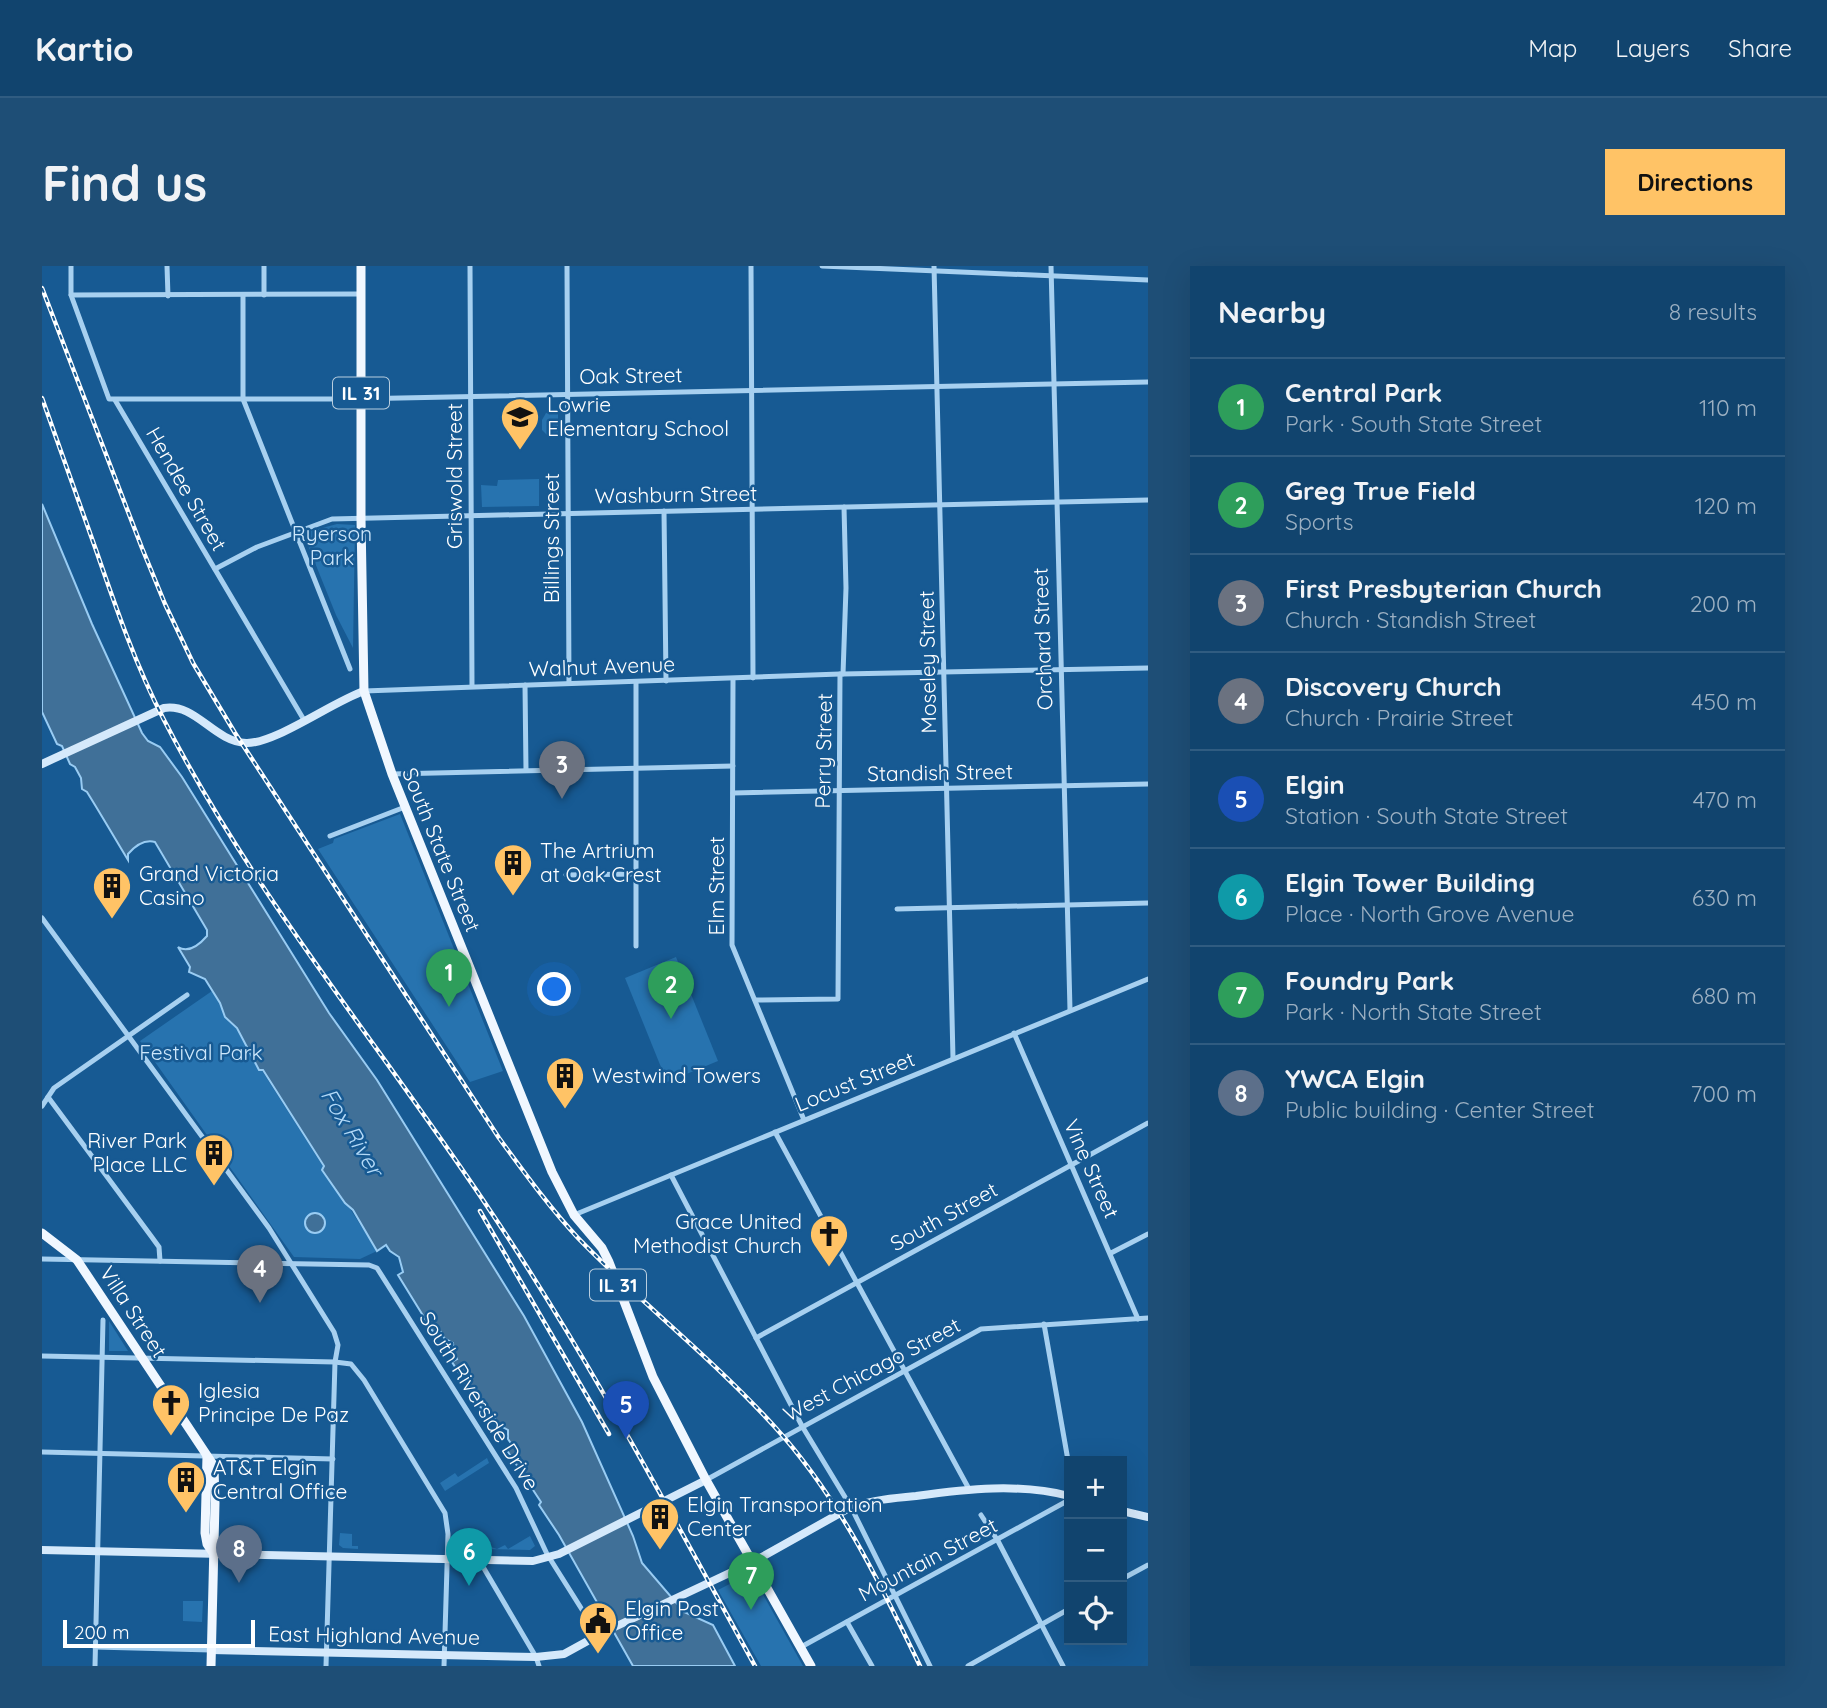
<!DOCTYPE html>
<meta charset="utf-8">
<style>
:root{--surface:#11446e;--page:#1e4e76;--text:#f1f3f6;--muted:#9cb0c2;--line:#305c81;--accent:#ffc366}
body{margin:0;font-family:Quicksand,sans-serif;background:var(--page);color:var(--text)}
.controls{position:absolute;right:21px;bottom:21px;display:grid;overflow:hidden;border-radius:0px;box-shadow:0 7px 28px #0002}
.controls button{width:63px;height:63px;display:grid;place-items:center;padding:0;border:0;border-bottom:2px solid var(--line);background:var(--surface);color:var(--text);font:35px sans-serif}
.scale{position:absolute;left:21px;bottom:18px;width:192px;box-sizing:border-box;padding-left:7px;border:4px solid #fff;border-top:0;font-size:19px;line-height:24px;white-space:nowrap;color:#fff;-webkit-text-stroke:5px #175a93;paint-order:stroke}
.you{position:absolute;left:513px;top:724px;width:24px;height:24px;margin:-18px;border:5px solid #fff;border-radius:50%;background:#1a73e8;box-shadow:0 0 0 10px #1a73e833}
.badge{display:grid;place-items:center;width:46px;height:46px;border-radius:50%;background:var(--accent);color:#fff;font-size:23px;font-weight:700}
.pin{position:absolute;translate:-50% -58px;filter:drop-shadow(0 2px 4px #0008)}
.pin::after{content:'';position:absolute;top:37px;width:24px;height:21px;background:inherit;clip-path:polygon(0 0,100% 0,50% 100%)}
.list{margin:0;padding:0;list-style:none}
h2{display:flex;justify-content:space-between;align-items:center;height:91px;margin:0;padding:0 28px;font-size:30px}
h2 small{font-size:23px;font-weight:400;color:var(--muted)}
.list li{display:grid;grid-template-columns:46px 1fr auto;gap:21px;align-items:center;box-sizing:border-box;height:98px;padding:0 28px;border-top:2px solid var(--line)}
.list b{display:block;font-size:26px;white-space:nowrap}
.list p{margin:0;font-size:23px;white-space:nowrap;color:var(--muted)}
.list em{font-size:23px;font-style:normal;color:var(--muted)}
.icon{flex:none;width:38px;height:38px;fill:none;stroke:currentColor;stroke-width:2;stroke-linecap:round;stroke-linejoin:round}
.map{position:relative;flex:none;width:1106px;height:1400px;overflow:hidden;border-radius:0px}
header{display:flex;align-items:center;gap:42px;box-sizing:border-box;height:98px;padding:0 35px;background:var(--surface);border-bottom:2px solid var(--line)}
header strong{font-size:33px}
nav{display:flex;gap:38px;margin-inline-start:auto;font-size:24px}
.intro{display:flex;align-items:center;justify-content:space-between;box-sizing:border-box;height:168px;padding:0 42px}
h1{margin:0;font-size:49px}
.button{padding:18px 32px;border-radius:0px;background:var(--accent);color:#111;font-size:24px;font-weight:700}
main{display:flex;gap:42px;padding:0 42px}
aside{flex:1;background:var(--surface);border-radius:0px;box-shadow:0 7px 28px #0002}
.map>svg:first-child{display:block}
.green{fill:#2773af}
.water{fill:#407098;stroke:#99ccf3;stroke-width:2}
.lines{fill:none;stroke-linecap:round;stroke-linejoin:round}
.street{stroke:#a7d0f0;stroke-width:5}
.secondary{stroke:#d5e9fb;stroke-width:8}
.primary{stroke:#f0f7ff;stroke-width:9}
.rail-casing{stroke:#fff;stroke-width:4.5}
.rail{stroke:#175a93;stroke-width:2;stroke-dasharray:5;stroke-linecap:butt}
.labels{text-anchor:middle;stroke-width:5;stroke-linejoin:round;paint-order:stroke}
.shield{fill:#175a93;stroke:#b9cedf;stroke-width:2}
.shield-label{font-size:19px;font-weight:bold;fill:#fff}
.street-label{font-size:21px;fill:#fff;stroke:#175a93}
.poi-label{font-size:21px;fill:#fff;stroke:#175a93;text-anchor:start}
.park-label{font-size:21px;fill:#cde7fb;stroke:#175a93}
.water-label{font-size:23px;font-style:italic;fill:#b3d9f7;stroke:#175a93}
</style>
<header>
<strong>Kartio</strong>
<nav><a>Map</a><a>Layers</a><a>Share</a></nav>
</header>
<div class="intro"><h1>Find us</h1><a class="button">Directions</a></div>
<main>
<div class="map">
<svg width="1106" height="1400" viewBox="0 0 1106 1400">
<rect width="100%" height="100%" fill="#175a93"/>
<g class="green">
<path d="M504 147 516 148V168L505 169 500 164V154Z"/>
<path d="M497 213V240L440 241 439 219 455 220 456 214Z"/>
<path d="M295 258 313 259 311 382 294 349 261 267Z"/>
<path d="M358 548 461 805 428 816 276 583 291 577 292 573Z"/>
<path d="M634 691 676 795 625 816 583 712Z"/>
<path d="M170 725 178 737 183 751 194 760 217 800 335 985 318 993 252 991 98 775Z"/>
<path d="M67 1055 86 1085H67Z"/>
<path d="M445 1192 447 1197 403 1225 398 1217 413 1207 416 1211Z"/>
<path d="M298 1267 310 1268V1280H316V1283L301 1282 297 1279Z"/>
<path d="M488 1270 493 1280 488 1284 439 1283V1282L443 1279 455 1283 463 1279 466 1283Z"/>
<path d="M707 1308 710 1309 761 1400H719L676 1324Z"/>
<path d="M141 1335H161L160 1356 141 1355Z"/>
</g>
<g class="water">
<path d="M0 238 50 358 100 467 106 475 118 481 140 511 287 747 335 814 482 1050 540 1156 591 1270 600 1297 642 1346 671 1359 693 1400H591L517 1269 497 1239 499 1236 464 1183 470 1179 466 1173V1164L457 1159 453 1153 448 1156 410 1096 415 1093 412 1087 411 1077 402 1072 399 1066 393 1069 356 1009 361 1006 357 991 348 985 344 979 335 985 311 944 303 937 280 904 282 900 221 804H217L195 762 183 751 178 737 163 713 147 706 148 701 136 681C147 688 158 678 165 670V664L113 576C102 573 93 580 86 588V594C72 571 60 550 45 526L40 523 39 512 33 501 28 498 20 480 15 478 0 446Z"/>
<circle cx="273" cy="957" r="10"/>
</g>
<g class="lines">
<g class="street">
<path d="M29 0V29L67 133H310L1106 116"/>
<path d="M125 0 126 30"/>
<path d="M222 0V29"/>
<path d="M428 0 430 420"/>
<path d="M525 0 527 417"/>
<path d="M709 0 711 412"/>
<path d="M780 0 1106 14"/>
<path d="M892 0 911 792"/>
<path d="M1009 0 1028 744"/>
<path d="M29 29 318 28"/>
<path d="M201 29V133L308 403"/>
<path d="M73 134 262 454"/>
<path d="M622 245 624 415"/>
<path d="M173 303 215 281 290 253 1106 234"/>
<path d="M801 408 1106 402"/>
<path d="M691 413 690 679 762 854"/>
<path d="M483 419 484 504"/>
<path d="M322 425 798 408"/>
<path d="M350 508 691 500"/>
<path d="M691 527 1106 518"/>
<path d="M288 570 363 541"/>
<path d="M524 609 594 608"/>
<path d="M855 643 1106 637"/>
<path d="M0 652 227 962 292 1066 296 1079 293 1096 284 1400"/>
<path d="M594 680V416"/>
<path d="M713 734 796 733 798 408H801L804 322 802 241"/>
<path d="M972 767 1096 1053"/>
<path d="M6 831 109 970 117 981 118 995"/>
<path d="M0 840 12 822 145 729"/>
<path d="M733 866 927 1223"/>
<path d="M629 909 760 1160 809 1241 888 1400"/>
<path d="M532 949 1106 713"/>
<path d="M1069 987 1106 968"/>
<path d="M0 993 327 999 335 1002 474 1222 505 1288 556 1369"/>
<path d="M1002 1058 1027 1200"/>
<path d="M714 1072 1106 857"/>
<path d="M0 1090 293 1096 309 1098 322 1114 403 1247 406 1268 402 1400"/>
<path d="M0 1186 291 1193"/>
<path d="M664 1214 939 1063 1106 1052"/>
<path d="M939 1249 956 1275 1021 1400"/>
<path d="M437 1294 494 1391 497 1400"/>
<path d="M1080 1313 1106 1299"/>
<path d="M805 1356 830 1400"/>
<path d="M53 1381 169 1384"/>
<path d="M759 1381 1027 1234"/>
<path d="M53 1400 61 1054"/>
<path d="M926 1400 1027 1343"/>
</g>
<g class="secondary">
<path d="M0 498 122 442C154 437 171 475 204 477 233 478 290 436 322 425"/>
<path d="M1080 1245 1106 1251"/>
<path d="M0 1284 491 1295 517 1288 664 1214"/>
<path d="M169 1384 494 1391 522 1388 562 1366 711 1296 809 1241C831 1234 852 1232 874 1230 924 1223 978 1217 1027 1230"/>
</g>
<g class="primary">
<path d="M319 0V253L322 425 350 508 510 906 532 949 560 982 567 996 611 1111 664 1214 769 1400"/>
<path d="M0 967 35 994 172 1200 173 1237 169 1400"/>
<path d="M165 1190 163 1267 165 1278 171 1287"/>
</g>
<g class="rail-casing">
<g id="rail">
<path d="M0 22 100 282 123 338 151 397 193 467 457 872C482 906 507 941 536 972 599 1037 671 1093 732 1160 796 1230 837 1315 878 1400"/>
<path d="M0 132C18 183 36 233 54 284 74 342 94 400 122 454 212 629 339 781 447 943 546 1090 628 1246 713 1400"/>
<path d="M438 945 567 1168"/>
</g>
</g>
<use href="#rail" class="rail"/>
</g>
<defs>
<g id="school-pin" transform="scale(2.0125)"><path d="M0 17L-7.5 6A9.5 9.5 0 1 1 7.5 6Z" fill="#ffc366" stroke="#175a93"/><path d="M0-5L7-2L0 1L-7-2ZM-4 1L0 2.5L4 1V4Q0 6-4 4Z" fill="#111"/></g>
<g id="building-pin" transform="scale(2.0125)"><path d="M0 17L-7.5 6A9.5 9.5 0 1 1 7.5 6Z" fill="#ffc366" stroke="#175a93"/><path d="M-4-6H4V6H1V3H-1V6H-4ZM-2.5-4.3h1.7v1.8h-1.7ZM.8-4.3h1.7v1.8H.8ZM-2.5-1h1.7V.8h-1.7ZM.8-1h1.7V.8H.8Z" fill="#111"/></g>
<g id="church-pin" transform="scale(2.0125)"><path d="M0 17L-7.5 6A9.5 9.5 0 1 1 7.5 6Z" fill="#ffc366" stroke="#175a93"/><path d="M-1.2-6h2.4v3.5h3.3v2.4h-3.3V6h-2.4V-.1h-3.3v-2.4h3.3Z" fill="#111"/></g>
<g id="civic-pin" transform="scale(2.0125)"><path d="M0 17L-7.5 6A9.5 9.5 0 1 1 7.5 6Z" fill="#ffc366" stroke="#175a93"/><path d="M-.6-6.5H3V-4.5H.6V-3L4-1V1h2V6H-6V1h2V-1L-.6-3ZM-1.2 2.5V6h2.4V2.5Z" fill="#111"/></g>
</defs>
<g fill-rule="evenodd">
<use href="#school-pin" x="478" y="151"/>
<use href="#building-pin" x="471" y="597"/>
<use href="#building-pin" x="70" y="620"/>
<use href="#building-pin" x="523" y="810"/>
<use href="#building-pin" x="172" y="887"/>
<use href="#church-pin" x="787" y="968"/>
<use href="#church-pin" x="129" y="1137"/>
<use href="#building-pin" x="144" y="1214"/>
<use href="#building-pin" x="618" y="1251"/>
<use href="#civic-pin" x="556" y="1355"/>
</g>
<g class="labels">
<g class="shield">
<rect x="291" y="111.5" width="56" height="31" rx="5"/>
<rect x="548" y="1003.5" width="56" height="31" rx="5"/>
</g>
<g class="shield-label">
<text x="319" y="134">IL 31</text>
<text x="576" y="1026">IL 31</text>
</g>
<g class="street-label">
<text transform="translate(589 110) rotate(-1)" y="7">Oak Street</text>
<text transform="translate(413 210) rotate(-90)" y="7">Griswold Street</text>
<text transform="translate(144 223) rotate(60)" y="7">Hendee Street</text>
<text transform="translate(634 229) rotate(-1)" y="7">Washburn Street</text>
<text transform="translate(510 272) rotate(-90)" y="7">Billings Street</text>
<text transform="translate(1001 373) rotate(-92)" y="7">Orchard Street</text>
<text transform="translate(886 396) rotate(-91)" y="7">Moseley Street</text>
<text transform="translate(560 401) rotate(-2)" y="7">Walnut Avenue</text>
<text transform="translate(782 485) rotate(-89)" y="7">Perry Street</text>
<text transform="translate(898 507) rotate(-1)" y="7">Standish Street</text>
<text transform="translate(399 584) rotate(68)" y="7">South State Street</text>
<text transform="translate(675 620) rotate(-90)" y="7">Elm Street</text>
<text transform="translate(813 816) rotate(-22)" y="7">Locust Street</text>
<text transform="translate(1049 903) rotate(66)" y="7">Vine Street</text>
<text transform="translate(902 951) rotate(-29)" y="7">South Street</text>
<text transform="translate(91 1046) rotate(57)" y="7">Villa Street</text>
<text transform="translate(830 1104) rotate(-28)" y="7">West Chicago Street</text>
<text transform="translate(437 1135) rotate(58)" y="7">South Riverside Drive</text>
<text transform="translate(886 1294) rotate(-28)" y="7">Mountain Street</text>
<text transform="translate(332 1370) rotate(1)" y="7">East Highland Avenue</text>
</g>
<g class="poi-label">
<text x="505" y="146">Lowrie<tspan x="505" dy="24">Elementary School</tspan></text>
<text x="498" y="592">The Artrium<tspan x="498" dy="24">at Oak Crest</tspan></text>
<text x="97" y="615">Grand Victoria<tspan x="97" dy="24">Casino</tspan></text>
<text x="550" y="817">Westwind Towers</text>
<text x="145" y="882" text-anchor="end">River Park<tspan x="145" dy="24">Place LLC</tspan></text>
<text x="760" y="963" text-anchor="end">Grace United<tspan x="760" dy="24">Methodist Church</tspan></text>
<text x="156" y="1132">Iglesia<tspan x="156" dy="24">Principe De Paz</tspan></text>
<text x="171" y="1209">AT&amp;T Elgin<tspan x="171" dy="24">Central Office</tspan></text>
<text x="645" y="1246">Elgin Transportation<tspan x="645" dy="24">Center</tspan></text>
<text x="583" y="1350">Elgin Post<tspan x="583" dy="24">Office</tspan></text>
</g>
<g class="park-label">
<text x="290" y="275">Ryerson<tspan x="290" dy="24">Park</tspan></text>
<text x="159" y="794">Festival Park</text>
</g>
<g class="water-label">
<text transform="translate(310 866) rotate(59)" y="8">Fox River</text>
</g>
</g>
</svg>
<div class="controls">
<button>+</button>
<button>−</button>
<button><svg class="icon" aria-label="locate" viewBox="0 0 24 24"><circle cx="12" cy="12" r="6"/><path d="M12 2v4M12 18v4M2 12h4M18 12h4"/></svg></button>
</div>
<div class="scale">200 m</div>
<div class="you"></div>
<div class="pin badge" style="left:407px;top:741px;background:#2e9e5b">1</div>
<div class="pin badge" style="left:629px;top:753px;background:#2e9e5b">2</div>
<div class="pin badge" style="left:520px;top:533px;background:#6b7280">3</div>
<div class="pin badge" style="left:218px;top:1037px;background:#6b7280">4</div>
<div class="pin badge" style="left:584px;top:1173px;background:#1a4fb4">5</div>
<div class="pin badge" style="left:427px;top:1320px;background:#0f9aa8">6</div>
<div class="pin badge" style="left:709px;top:1344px;background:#2e9e5b">7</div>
<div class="pin badge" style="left:197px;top:1317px;background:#5c6f8a">8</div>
</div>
<aside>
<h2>Nearby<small>8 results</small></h2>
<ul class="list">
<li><span class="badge" style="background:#2e9e5b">1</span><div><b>Central Park</b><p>Park · South State Street</p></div><em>110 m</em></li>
<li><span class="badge" style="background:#2e9e5b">2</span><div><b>Greg True Field</b><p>Sports</p></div><em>120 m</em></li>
<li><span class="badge" style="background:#6b7280">3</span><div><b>First Presbyterian Church</b><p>Church · Standish Street</p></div><em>200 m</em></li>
<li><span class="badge" style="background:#6b7280">4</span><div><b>Discovery Church</b><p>Church · Prairie Street</p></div><em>450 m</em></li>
<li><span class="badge" style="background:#1a4fb4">5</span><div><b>Elgin</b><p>Station · South State Street</p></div><em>470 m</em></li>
<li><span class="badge" style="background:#0f9aa8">6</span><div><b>Elgin Tower Building</b><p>Place · North Grove Avenue</p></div><em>630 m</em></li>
<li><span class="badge" style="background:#2e9e5b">7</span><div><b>Foundry Park</b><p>Park · North State Street</p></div><em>680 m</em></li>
<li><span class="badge" style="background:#5c6f8a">8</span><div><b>YWCA Elgin</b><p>Public building · Center Street</p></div><em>700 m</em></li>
</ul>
</aside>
</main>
